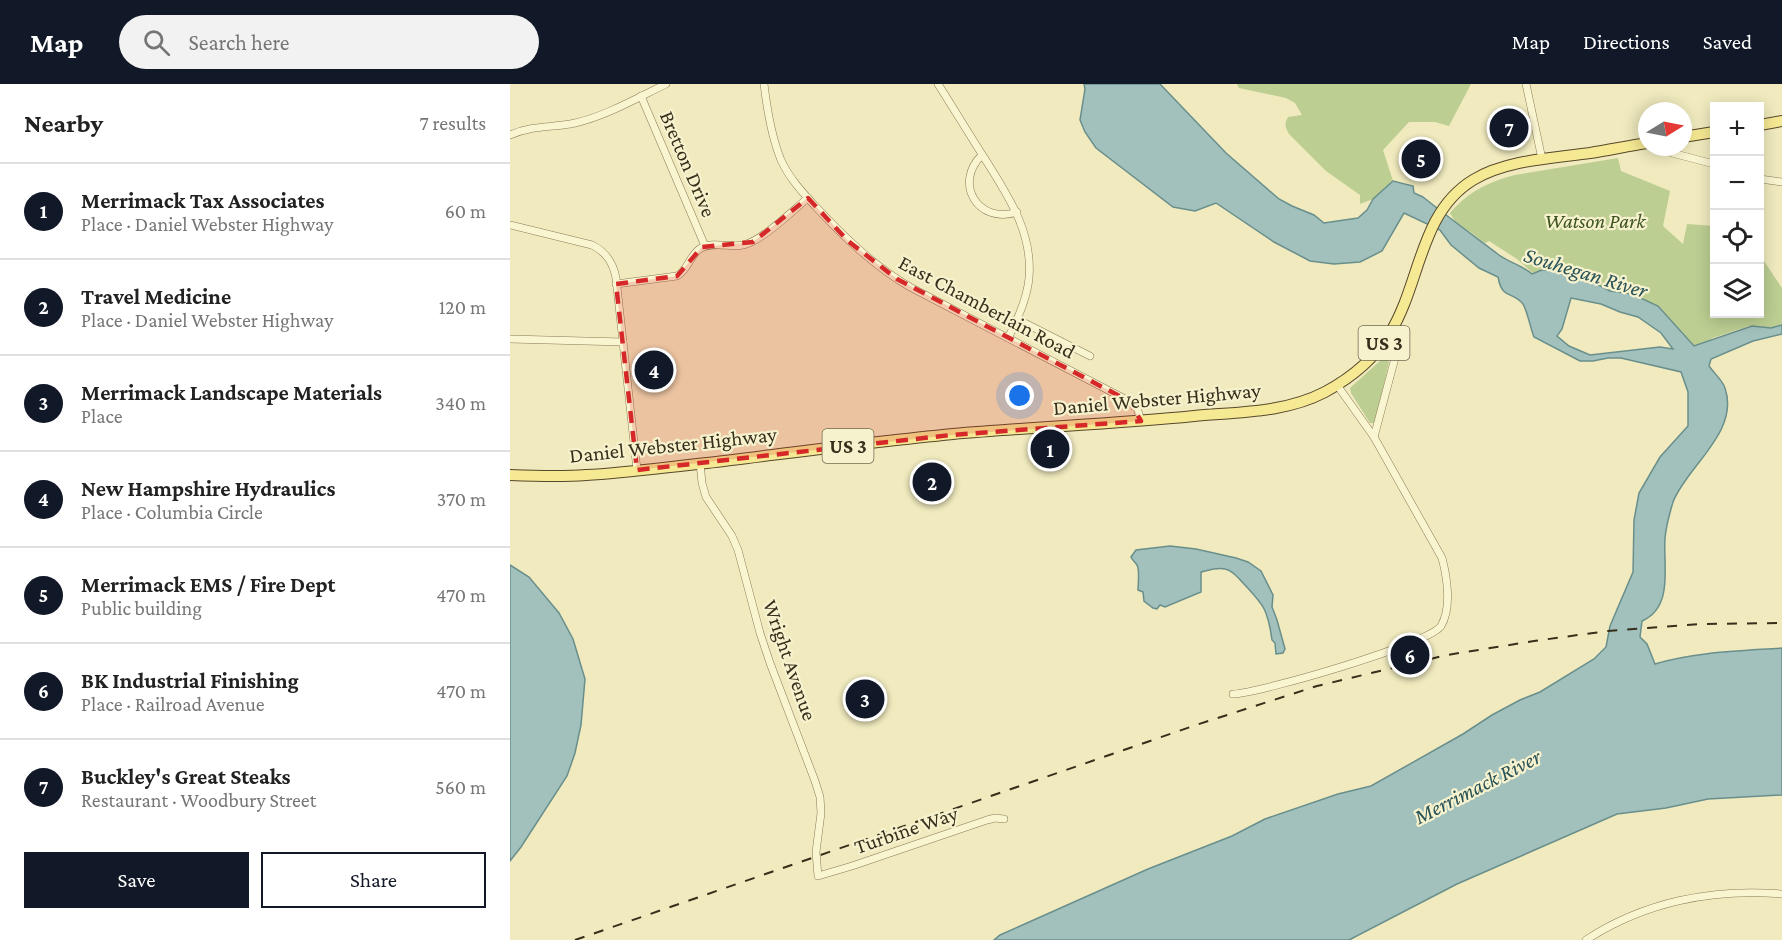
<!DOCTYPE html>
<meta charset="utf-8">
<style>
:root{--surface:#fff;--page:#f2f2f2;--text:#222;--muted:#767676;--line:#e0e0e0;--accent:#111827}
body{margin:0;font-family:"Crimson Pro",serif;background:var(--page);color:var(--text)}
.controls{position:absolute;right:18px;top:18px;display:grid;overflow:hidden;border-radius:0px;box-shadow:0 3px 15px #0003}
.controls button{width:54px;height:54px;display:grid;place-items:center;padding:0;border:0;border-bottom:2px solid var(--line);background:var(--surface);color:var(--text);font:30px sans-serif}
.compass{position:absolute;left:1128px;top:18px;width:54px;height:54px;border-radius:50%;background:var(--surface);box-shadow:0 3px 15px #0003;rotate:80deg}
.you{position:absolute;left:510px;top:312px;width:21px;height:21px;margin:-15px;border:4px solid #fff;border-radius:50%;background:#1a73e8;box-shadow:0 0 0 9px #1a73e833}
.badge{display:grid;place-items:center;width:39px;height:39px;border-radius:50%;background:var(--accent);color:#fff;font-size:20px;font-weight:700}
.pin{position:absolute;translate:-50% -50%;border:3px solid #fff;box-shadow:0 2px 6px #0006}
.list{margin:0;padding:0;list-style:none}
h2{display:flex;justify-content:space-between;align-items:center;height:78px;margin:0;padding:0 24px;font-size:26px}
h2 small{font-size:20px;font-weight:400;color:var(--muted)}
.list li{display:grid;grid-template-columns:39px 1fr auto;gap:18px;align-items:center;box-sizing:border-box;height:96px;padding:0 24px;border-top:2px solid var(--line)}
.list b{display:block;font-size:22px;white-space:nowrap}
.list p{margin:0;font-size:20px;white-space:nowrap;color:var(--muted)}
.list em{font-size:20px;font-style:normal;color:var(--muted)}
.actions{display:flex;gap:12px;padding:18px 24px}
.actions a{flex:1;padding:14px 0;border:2px solid var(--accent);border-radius:0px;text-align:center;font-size:21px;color:var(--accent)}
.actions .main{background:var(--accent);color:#fff}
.icon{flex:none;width:33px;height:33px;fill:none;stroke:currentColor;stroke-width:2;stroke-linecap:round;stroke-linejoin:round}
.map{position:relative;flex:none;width:1272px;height:856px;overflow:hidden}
header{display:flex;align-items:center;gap:36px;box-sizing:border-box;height:84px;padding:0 30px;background:var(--accent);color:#fff}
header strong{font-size:28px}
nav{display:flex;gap:33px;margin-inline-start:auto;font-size:21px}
.search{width:420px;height:54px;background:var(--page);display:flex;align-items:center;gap:15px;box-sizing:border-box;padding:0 21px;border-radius:33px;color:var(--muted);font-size:22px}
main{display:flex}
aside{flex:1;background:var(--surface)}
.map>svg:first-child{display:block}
.green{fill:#bcce92}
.water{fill:#a2c1bd;stroke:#698f8c;stroke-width:1.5;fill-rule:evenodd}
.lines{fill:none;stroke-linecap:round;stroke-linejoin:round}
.street-casing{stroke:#897a56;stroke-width:8}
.primary-casing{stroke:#56472b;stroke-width:12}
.street{stroke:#faf5d1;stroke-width:7}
.primary{stroke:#f6e993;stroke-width:10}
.rail{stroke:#372e1b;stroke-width:2;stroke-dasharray:10 10;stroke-linecap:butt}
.marked{fill:#d62828;fill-opacity:0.2;stroke:#d62828;stroke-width:4.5;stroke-dasharray:12 8;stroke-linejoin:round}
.labels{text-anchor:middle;stroke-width:4.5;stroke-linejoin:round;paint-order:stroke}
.shield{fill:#f7f2ce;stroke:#716951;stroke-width:1.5}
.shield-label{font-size:20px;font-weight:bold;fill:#372e1b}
.street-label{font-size:21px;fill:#372e1b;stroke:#f7f2ce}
.park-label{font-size:21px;font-style:italic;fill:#3f5521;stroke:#f7f2ce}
.water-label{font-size:22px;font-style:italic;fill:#2a5358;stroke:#f7f2ce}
</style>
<header>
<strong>Map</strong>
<div class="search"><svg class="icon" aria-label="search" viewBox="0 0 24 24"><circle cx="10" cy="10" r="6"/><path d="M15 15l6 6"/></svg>Search here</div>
<nav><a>Map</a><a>Directions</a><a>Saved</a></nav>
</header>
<main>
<aside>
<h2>Nearby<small>7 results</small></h2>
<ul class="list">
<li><span class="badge">1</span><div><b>Merrimack Tax Associates</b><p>Place · Daniel Webster Highway</p></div><em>60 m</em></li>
<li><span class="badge">2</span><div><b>Travel Medicine</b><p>Place · Daniel Webster Highway</p></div><em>120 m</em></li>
<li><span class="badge">3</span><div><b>Merrimack Landscape Materials</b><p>Place</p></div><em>340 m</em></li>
<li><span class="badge">4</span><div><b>New Hampshire Hydraulics</b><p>Place · Columbia Circle</p></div><em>370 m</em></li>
<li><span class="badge">5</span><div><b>Merrimack EMS / Fire Dept</b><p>Public building</p></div><em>470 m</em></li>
<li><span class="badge">6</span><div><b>BK Industrial Finishing</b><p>Place · Railroad Avenue</p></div><em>470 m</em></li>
<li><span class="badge">7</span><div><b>Buckley's Great Steaks</b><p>Restaurant · Woodbury Street</p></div><em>560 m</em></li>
</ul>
<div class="actions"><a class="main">Save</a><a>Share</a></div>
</aside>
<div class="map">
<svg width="1272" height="856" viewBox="0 0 1272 856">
<rect width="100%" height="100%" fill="#f0eabe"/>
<g class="green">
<path d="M727 0H961L939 42 925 38H899L873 66 883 97 863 115 850 120V111L816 87 779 50C775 43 774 40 778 33L792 31 785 19 776 14 729 4Z"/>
<path d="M1108 74 1111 87 1160 107 1153 142 1173 160 1177 140 1204 142V230H1250V171L1272 204V244L1255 247 1244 242H1239L1203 254 1186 264 1097 211 1050 185 1037 184 1024 190 1007 175 979 157 975 159 959 147 956 149 946 139 940 129C958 108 978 98 1005 91Z"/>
<path d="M877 275 879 278 865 339H860L841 309 840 304 871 276Z"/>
</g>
<g class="water">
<path d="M574 0H650L716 69 769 115 782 122 804 131 814 139 848 134 857 126 863 115 883 97 903 102 904 109 913 113C938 133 964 152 989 171 1000 179 1012 181 1022 190L1032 186 1047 185 1061 187 1100 207 1122 210 1148 222 1184 262 1242 242 1261 244 1272 241V250L1243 257 1201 275 1199 282C1204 289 1213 297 1215 304 1230 348 1177 382 1163 418 1160 428 1156 443 1155 454 1153 482 1164 523 1132 537L1130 553 1137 560 1145 580C1185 568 1230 567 1272 564V711L1198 715 1156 724 1107 730 947 800 839 856H484L490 851 638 785 722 752 755 735 828 710 861 702 953 650 982 631 1010 616 1030 608 1084 575 1096 563 1100 542 1123 488 1124 436 1129 409 1150 373 1178 342V308L1171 288 1111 274H1098L1083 277H1070L1024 253C1020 243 1018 229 1013 220 1003 207 992 216 988 193L969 184 941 161 930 146 894 129 872 167 850 178 824 180 800 177 764 158 706 119 685 127 663 123 586 64 575 48 570 36 575 5ZM1061 214 1091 220 1110 228 1128 233 1151 249 1163 265 1150 263 1080 271 1059 262 1047 252 1052 245Z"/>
<path d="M660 462 686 465 726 474 738 478 751 487 763 511 762 523 767 536 775 565 773 569 766 570 765 559 762 556C758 526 754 521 733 499 728 494 723 486 715 485 707 483 699 486 691 488V508L655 523 650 521 647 525 643 524 634 517 633 508 628 506C628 500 630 486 627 481 625 478 622 476 621 473L626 466Z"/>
<path d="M0 481 19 493 49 529 63 555 75 595 71 641 65 669 57 692 11 763 0 777Z"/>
</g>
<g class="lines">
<g class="street-casing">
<g id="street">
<path d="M254 0C257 25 261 52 271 76 279 94 293 109 306 123 335 154 364 182 400 203L619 317 627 324 631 337"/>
<path d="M428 0C444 25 459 50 475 75 498 112 523 148 519 194 517 215 508 235 498 254"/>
<path d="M1016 0 1032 75"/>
<path d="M131 12 195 162"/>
<path d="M0 51C23 41 42 44 65 39 96 32 127 14 156 0"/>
<path d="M1156 63 1162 69 1204 80"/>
<path d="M472 71C443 99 468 141 507 128"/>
<path d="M1250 95 1272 98"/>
<path d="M0 141 82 161C96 168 103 178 106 194L127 386"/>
<path d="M106 200 167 192C179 185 180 170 191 164 203 157 221 164 233 161 252 157 282 127 298 114"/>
<path d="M507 235 580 272"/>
<path d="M0 255 113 258"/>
<path d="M827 301 864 353"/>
<path d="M190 379 192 399 196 413 222 452 228 466 250 549 260 579 305 697 310 713 311 729 306 768 308 792 342 782 477 736 485 734 494 735"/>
<path d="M723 610C750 609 919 560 931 542 942 524 937 493 932 474L864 353 885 274 886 263 881 248"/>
<path d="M1076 856C1134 818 1203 804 1272 810"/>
</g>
</g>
<g class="primary-casing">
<g id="primary">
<path d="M1250 41 1272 37"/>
<path d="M1173 53 1204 48"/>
<path d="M0 391C25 392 51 393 76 391 116 389 157 383 197 379 279 369 361 358 443 350 523 343 604 340 684 332 728 328 775 329 815 308 841 294 865 274 880 249 911 199 909 129 963 96 996 76 1043 74 1080 69 1099 66 1118 62 1137 59"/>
</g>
</g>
<use href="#street" class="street"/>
<use href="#primary" class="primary"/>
<path class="rail" d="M65 856 686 641 807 602 937 571 1024 557 1098 547 1189 540 1272 539"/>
</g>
<path class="marked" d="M298 114 338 157 387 195 619 317 631 337 441 351 127 386 106 200 167 192 192 163 243 158Z"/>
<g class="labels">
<g class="shield">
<rect x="848.5" y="242" width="51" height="34" rx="4.5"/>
<rect x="312.5" y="345" width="51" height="34" rx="4.5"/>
</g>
<g class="shield-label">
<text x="874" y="266">US 3</text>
<text x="338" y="369">US 3</text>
</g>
<g class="street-label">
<text transform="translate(178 80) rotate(67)" y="7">Bretton Drive</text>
<text transform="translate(477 223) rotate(28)" y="7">East Chamberlain Road</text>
<text transform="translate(647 315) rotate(-5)" y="7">Daniel Webster Highway</text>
<text transform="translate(163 361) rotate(-6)" y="7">Daniel Webster Highway</text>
<text transform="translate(280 576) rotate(71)" y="7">Wright Avenue</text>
<text transform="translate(396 746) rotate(-19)" y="7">Turbine Way</text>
</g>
<g class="park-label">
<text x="1085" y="144">Watson Park</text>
</g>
<g class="water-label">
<text transform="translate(1076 188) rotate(17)" y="8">Souhegan River</text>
<text transform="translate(967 702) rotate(-27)" y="8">Merrimack River</text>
</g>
</g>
</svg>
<div class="controls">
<button>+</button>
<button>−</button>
<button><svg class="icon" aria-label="locate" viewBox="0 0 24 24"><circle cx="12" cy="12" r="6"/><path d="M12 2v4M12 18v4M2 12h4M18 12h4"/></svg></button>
<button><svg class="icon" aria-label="layers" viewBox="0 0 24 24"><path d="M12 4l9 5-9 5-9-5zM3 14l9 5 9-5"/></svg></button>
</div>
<svg class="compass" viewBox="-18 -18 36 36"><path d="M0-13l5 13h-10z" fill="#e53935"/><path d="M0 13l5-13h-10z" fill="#767676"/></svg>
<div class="you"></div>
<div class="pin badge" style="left:540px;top:365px">1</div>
<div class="pin badge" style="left:422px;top:398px">2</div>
<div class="pin badge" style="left:355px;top:615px">3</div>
<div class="pin badge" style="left:144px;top:286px">4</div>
<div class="pin badge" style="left:911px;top:75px">5</div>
<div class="pin badge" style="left:900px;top:571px">6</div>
<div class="pin badge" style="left:999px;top:44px">7</div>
</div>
</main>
